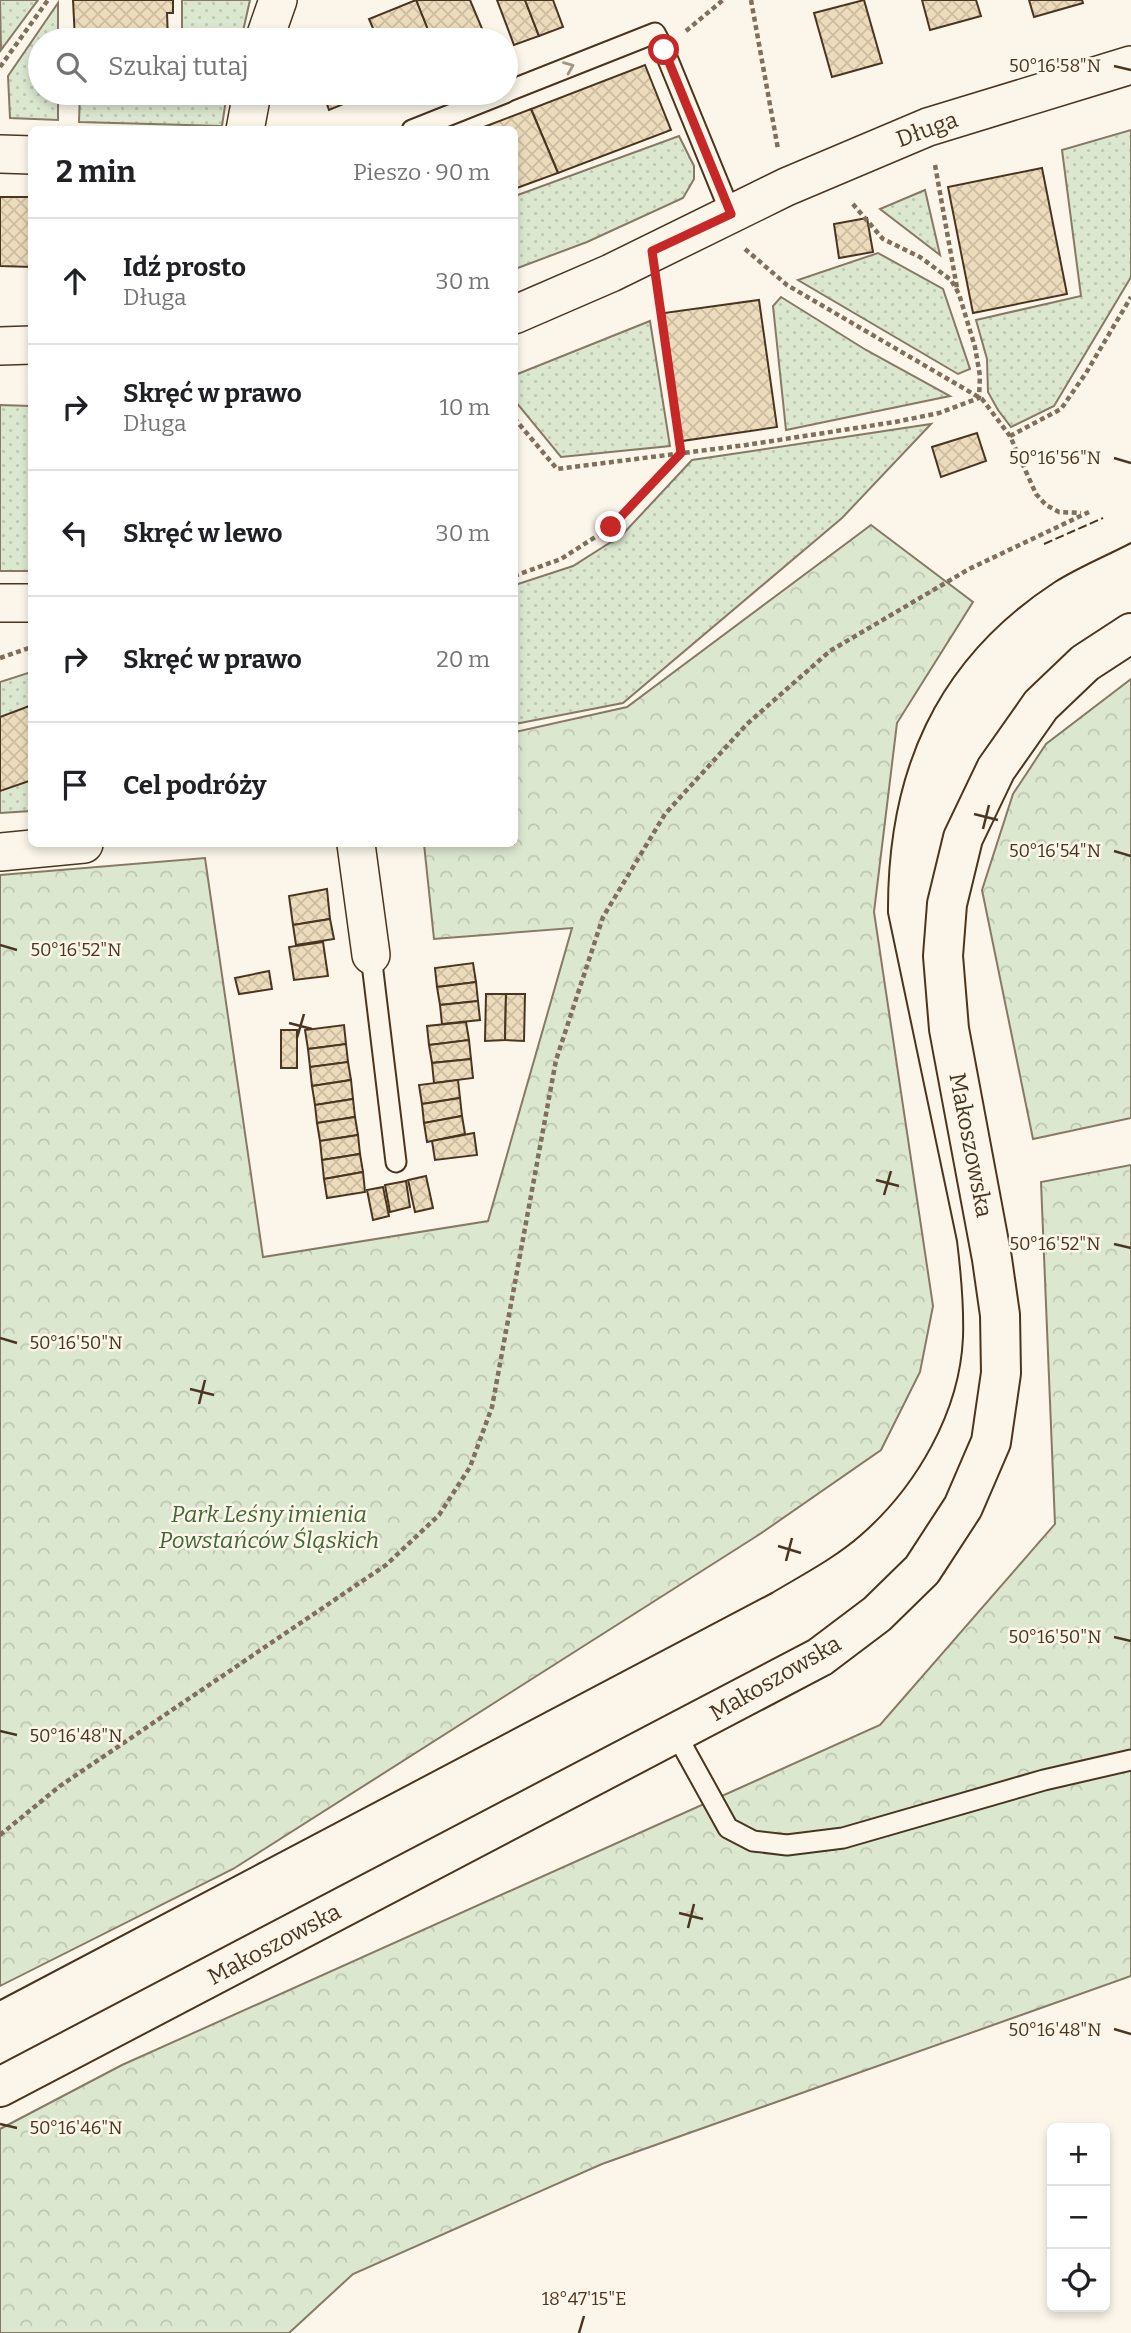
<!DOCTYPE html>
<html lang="pl">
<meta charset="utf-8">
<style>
:root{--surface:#fff;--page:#f6f6f6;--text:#202124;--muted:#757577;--line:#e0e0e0}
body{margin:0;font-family:Bitter,serif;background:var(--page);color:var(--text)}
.controls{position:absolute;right:21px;bottom:21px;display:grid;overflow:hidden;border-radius:10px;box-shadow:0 4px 10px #0003}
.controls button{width:63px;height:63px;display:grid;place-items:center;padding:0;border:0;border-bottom:2px solid var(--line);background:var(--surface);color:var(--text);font:35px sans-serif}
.stop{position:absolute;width:21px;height:21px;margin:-16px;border:5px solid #c62828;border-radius:50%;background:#fff}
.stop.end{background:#c62828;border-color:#fff;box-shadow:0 2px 7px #0008}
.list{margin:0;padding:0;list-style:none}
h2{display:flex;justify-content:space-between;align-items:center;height:91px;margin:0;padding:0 28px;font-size:30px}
h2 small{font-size:23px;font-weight:400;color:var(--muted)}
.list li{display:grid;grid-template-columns:46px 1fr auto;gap:21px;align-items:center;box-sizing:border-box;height:126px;padding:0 28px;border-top:2px solid var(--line)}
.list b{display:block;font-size:26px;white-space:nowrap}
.list p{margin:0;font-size:23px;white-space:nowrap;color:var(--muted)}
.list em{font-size:23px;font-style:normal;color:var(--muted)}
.icon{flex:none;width:38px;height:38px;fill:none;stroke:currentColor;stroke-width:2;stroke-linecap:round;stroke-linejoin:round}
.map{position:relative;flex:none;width:1131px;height:2333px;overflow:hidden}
.search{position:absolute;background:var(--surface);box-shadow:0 4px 10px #0003;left:28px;top:28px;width:490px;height:77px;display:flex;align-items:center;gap:18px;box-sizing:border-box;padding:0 24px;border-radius:38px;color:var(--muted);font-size:26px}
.panel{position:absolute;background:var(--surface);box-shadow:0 4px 10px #0003;left:28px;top:126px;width:490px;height:721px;border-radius:10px}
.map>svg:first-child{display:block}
.grass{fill:url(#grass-dots);stroke:#887966;stroke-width:2}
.forest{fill:url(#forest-crowns);stroke:#887966;stroke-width:2}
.building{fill:url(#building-cross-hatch);stroke:#4a3520;stroke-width:2}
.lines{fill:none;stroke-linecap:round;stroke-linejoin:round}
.lane-casing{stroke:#4a3520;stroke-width:23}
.street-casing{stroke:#4a3520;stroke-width:40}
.secondary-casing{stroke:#4a3520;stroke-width:42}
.path{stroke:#7f6f5c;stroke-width:4.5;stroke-dasharray:5 3.5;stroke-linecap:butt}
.lane{stroke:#fbf6e9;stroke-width:19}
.street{stroke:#fbf6e9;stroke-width:37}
.secondary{stroke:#fbf6e9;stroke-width:38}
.tram{stroke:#4a3520;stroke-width:2}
.fence{stroke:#4a3520;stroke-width:2;stroke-dasharray:9 3.5;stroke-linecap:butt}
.oneway{stroke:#a29684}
.route{stroke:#c62828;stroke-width:9}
.ticks{fill:none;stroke:#4a3520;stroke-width:2.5}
.labels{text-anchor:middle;stroke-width:5;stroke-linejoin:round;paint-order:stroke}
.street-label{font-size:23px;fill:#4a3520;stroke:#fbf6e9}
.park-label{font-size:23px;font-style:italic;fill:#436837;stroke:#fbf6e9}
.ticks-label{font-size:18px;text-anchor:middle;fill:#4a3520;stroke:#fbf6e9;stroke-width:5;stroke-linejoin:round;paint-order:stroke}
</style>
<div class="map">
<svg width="1131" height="2333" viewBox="0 0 1131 2333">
<defs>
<pattern id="grass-dots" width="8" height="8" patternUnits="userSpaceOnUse" patternTransform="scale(1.75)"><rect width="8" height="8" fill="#dce7d0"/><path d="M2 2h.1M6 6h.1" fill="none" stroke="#bec7b2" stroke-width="1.8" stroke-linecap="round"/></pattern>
<pattern id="forest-crowns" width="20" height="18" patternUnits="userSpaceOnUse" patternTransform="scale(1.75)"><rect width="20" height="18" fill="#dce7d0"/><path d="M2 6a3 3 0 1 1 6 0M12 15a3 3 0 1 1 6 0" fill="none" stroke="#bec7b2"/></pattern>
<pattern id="building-cross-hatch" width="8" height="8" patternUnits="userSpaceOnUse" patternTransform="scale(1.75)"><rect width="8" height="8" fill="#ecdcbc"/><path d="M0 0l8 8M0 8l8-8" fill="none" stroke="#ccbda1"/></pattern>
</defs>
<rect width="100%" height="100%" fill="#fbf6e9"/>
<g class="grass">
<path d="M0 0H38L1 50Z"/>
<path d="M182 0H250L241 40H182Z"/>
<path d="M58 3V40H40V93H58V120L10 118 8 76Z"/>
<path d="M80 93H227L222 126 79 122Z"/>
<path d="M1131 130V277L1054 406 1011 427 998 410 988 392 987 359 976 320 1081 296 1062 150Z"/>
<path d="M679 136 694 166V179L683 198 587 242 515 269V196Z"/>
<path d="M925 190 940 255 880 209Z"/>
<path d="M878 253 943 289 970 369 958 374 798 280Z"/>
<path d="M781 297 866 350 950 396 786 430 773 306Z"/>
<path d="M650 321 670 446 561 457 515 401V375Z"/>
<path d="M0 405 31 406V571H0Z"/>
<path d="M931 424 842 518 623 703 515 724V585L573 566 622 535 692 460Z"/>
<path d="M31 672V811L0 813V682Z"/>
</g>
<g class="forest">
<path d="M871 525 973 602 897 723 874 912 933 1306 920 1372 881 1450 760 1534 233 1869 0 1986V875L205 858 263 1257 488 1221 572 928 434 939 424 844H514L515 732 627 707Z"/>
<path d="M1131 679V1118L1033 1139 982 890 1013 794 1046 744Z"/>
<path d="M1131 1165V1976L602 2164 353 2274 289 2333H0V2129L122 2065 880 1725 1055 1524 1041 1182Z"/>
</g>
<g class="building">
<path d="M73 0H173V13H167L168 40H75Z"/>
<path d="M416 0H470L483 31 462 40H432Z"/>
<path d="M416 0 432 40H378L369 19Z"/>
<path d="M497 0H525L539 36 514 45Z"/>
<path d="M525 0H553L563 27 539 36Z"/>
<path d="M864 0 882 63 832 77 814 13Z"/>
<path d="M922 0H976L981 16 930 30Z"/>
<path d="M1029 0H1082L1083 3 1034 17Z"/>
<path d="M645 65 671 130 558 173 531 109Z"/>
<path d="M323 93H356L358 98 329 110Z"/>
<path d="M531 109 558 173 514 189V130H476Z"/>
<path d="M1042 168 1067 294 973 313 948 187Z"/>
<path d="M0 197H32V267L0 266Z"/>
<path d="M867 218 873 252 839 258 834 224Z"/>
<path d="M759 300 777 427 682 441 664 313Z"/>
<path d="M977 433 986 461 941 477 932 447Z"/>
<path d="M32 705V780L0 791V717Z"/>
<path d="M327 889 330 919 293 925 289 896Z"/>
<path d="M330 919 334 939 296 945 293 925Z"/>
<path d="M323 942 328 976 294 980 289 947Z"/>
<path d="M473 963 476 982 437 987 435 968Z"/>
<path d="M269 971 272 989 239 994 235 978Z"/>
<path d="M476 982 478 1001 440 1005 437 987Z"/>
<path d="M486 994H506L505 1040 485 1041Z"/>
<path d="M506 994H525L524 1041 505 1040Z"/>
<path d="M478 1001 480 1020 442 1024 440 1005Z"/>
<path d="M466 1022 469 1040 429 1045 427 1026Z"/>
<path d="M344 1025 346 1044 308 1049 305 1030Z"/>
<rect x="281" y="1030" width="16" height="38"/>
<path d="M469 1040 471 1059 432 1063 429 1045Z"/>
<path d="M346 1044 348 1062 310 1067 308 1049Z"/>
<path d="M471 1059 473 1078 434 1083 432 1063Z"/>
<path d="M348 1062 351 1080 312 1086 310 1067Z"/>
<path d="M351 1080 353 1099 315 1105 312 1086Z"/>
<path d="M458 1080 460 1098 422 1104 419 1085Z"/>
<path d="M460 1098 462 1116 424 1123 422 1104Z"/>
<path d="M353 1099 355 1117 317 1123 315 1105Z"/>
<path d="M462 1116 465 1134 427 1142 424 1123Z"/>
<path d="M355 1117 358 1135 320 1141 317 1123Z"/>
<path d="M474 1133 477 1155 435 1160 432 1141Z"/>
<path d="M358 1135 360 1154 322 1160 320 1141Z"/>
<path d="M360 1154 363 1172 324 1179 322 1160Z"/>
<path d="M363 1172 365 1192 327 1198 324 1179Z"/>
<path d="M426 1176 433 1208 415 1212 408 1180Z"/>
<path d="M406 1181 410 1207 390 1212 385 1185Z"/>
<path d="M383 1187 389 1216 373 1220 367 1190Z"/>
</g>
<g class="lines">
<g class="lane-casing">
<g id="lane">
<path d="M506 92 655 33 664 50 731 214"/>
<path d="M412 130 505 93"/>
<path d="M371 955 396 1162"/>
<path d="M676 1734 728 1828 753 1841 787 1845 843 1838 1044 1780 1131 1760"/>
</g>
</g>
<g class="street-casing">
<g id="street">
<path d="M264 40 278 0"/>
<path d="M245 130 252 93"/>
<path d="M0 154 32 155"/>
<path d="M514 315 611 273 786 187 928 127 1131 65"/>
<path d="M0 346 32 345"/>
<path d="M0 603H32"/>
<path d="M356 844 371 955"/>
<path d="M0 852 84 844"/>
</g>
</g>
<g class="secondary-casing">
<path id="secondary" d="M0 2087 820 1657 877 1614 922 1570 963 1507 991 1442 1001 1373 1000 1315 992 1259 949 1029 943 956 947 904 963 838 996 769 1041 705 1085 663 1131 633"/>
</g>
<g class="path">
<path d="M751 0 778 149"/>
<path d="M686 31 723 0"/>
<path d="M0 67 48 0"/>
<path d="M935 165 957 288"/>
<path d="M745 249 787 285 982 399 1010 436 1036 494 1046 505 1059 512 1081 513"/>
<path d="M514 418 557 469 746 445 895 422 939 413 979 398 980 376 975 347 959 294 951 280 920 257 883 239 852 203"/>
<path d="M1010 436 1061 409 1086 373 1131 297"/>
<path d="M514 576 561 559 611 527 681 453 658 291"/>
<path d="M0 658 32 647"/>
<path d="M0 1835 60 1786 386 1565 439 1515 470 1467 492 1407 556 1060 603 917 665 814 747 724 830 651 969 569 1089 512"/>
</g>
<use href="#lane" class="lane"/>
<use href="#street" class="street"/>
<use href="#secondary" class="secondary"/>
<path class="tram" d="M0 2000 772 1593C802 1575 835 1558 861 1535 916 1487 960 1412 963 1337 964 1305 961 1273 957 1241L888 913C887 773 935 660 1055 582 1079 567 1106 556 1131 543"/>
<path class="fence" d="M1044 544 1103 518"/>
</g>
<defs><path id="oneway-chevron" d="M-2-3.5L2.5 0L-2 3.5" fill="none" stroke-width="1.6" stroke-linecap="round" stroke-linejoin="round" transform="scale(1.75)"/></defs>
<use class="oneway" href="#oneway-chevron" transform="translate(569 67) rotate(-22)"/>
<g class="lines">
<path class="route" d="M611 527 681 453 652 251 731 214 664 50"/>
</g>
<path class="ticks" d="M1114 66 1131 70M1114 458 1131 463M974 814 998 820M983 829 989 805M1114 851 1131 856M0 945 17 950M289 1023 312 1029M297 1038 304 1014M876 1180 899 1186M884 1195 891 1171M1114 1244 1131 1248M0 1338 17 1343M190 1389 214 1395M199 1404 205 1380M778 1546 801 1553M786 1561 792 1538M1114 1637 1131 1641M0 1731 17 1735M679 1913 703 1919M688 1928 694 1904M1114 2029 1131 2034M0 2124 17 2128M579 2333 584 2316"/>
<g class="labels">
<g class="street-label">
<text transform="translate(927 129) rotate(-20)" y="8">Długa</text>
<text transform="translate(971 1145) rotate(79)" y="8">Makoszowska</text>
<text transform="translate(775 1678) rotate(-30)" y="8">Makoszowska</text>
<text transform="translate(274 1944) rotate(-28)" y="8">Makoszowska</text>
</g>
<g class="park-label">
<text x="269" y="1522">Park Leśny imienia<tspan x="269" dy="26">Powstańców Śląskich</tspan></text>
</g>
</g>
<g class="ticks-label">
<text x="1055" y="72">50°16'58"N</text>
<text x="1055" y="464">50°16'56"N</text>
<text x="1055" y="857">50°16'54"N</text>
<text x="76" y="956">50°16'52"N</text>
<text x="1055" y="1250">50°16'52"N</text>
<text x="76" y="1349">50°16'50"N</text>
<text x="1055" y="1643">50°16'50"N</text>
<text x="76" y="1742">50°16'48"N</text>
<text x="1055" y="2036">50°16'48"N</text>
<text x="76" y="2134">50°16'46"N</text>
<text x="584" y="2305">18°47'15"E</text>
</g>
</svg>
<div class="controls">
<button>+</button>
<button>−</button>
<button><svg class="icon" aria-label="locate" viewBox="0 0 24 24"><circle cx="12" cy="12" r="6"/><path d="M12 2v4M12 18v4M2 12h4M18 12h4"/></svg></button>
</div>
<div class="stop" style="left:664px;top:50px"></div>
<div class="stop end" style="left:611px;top:527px"></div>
<div class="search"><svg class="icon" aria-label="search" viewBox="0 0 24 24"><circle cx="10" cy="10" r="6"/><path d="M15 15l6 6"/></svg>Szukaj tutaj</div>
<section class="panel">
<h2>2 min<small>Pieszo · 90 m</small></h2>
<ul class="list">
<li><svg class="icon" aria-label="ahead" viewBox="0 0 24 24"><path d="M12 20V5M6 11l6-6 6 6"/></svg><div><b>Idź prosto</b><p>Długa</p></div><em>30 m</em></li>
<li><svg class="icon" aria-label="right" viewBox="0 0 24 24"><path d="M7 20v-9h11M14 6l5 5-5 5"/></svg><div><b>Skręć w prawo</b><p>Długa</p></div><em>10 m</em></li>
<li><svg class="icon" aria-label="left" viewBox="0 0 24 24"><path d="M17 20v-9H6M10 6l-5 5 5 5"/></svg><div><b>Skręć w lewo</b></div><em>30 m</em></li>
<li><svg class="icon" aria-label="right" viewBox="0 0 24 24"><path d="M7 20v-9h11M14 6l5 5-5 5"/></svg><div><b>Skręć w prawo</b></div><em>20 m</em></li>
<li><svg class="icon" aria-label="arrive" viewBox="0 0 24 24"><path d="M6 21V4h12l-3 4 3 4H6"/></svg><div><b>Cel podróży</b></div></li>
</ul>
</section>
</div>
